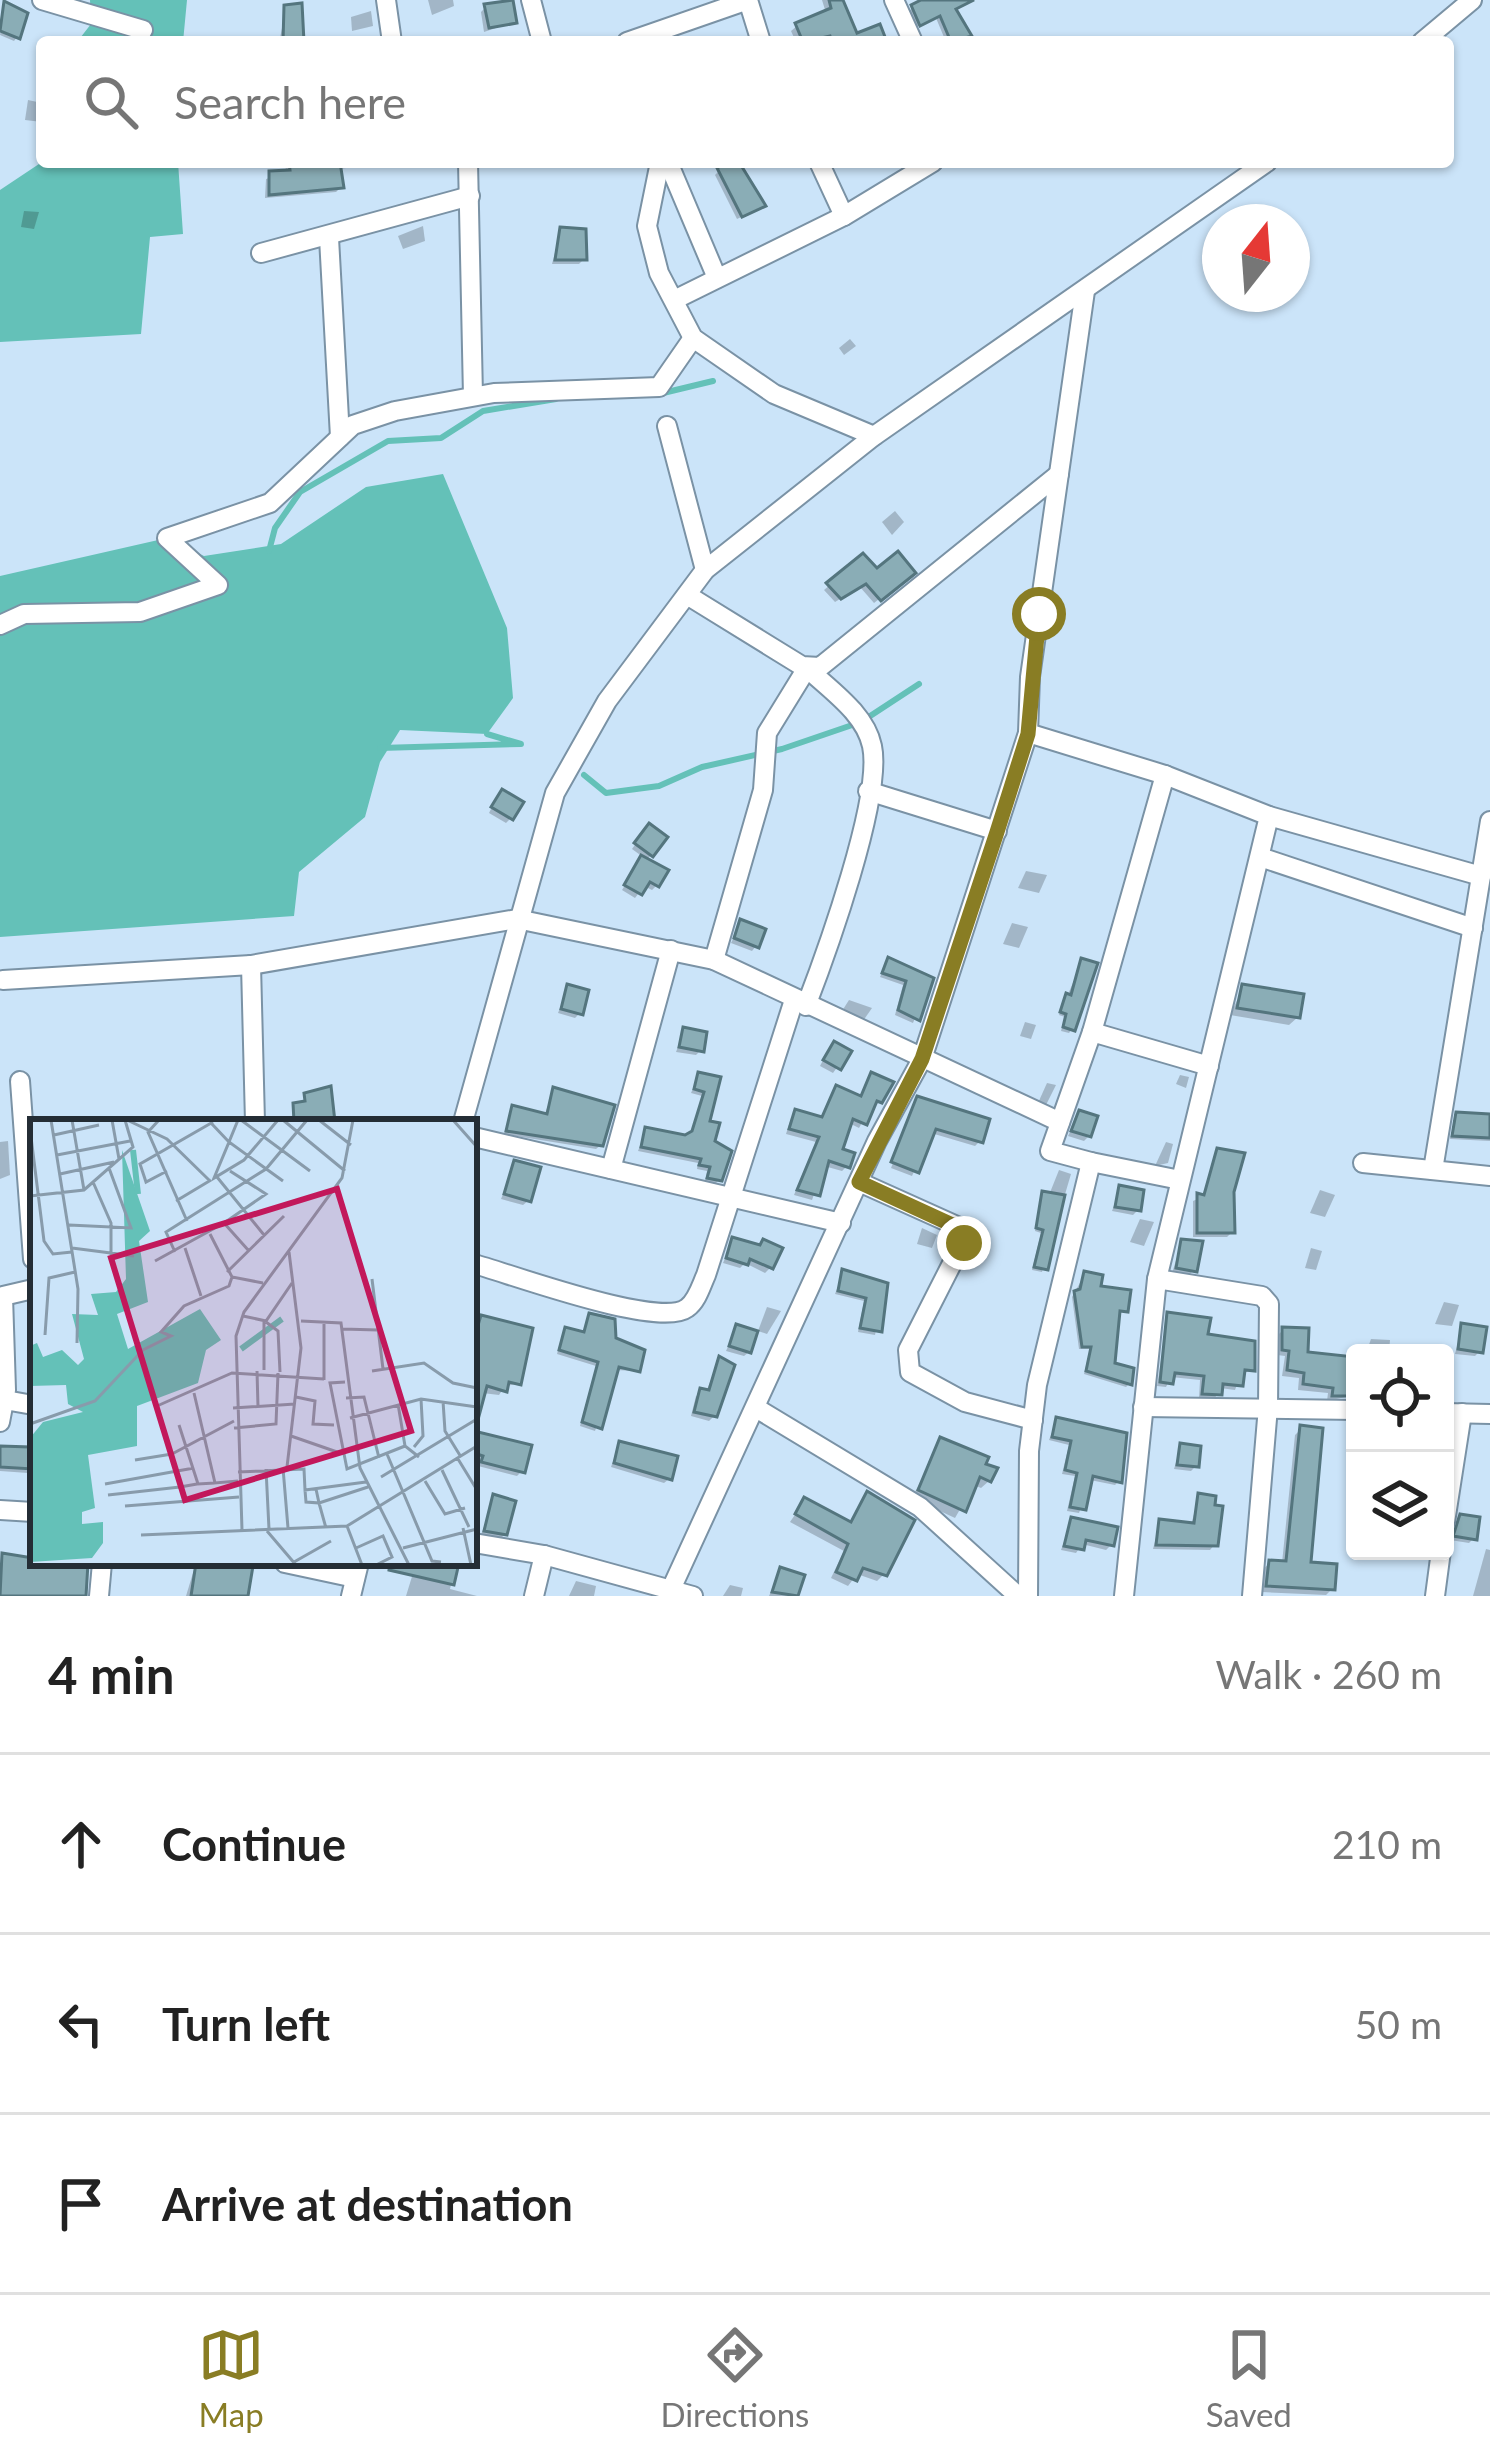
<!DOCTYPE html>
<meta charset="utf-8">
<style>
:root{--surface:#fff;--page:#f2f2f2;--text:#222;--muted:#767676;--line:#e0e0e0;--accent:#897d24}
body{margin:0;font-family:Lato,sans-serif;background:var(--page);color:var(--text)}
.controls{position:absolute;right:36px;bottom:36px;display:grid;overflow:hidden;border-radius:12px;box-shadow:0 3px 9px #0004}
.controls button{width:108px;height:108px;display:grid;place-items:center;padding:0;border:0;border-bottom:3px solid var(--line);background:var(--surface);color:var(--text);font:60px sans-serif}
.compass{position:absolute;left:1202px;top:204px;width:108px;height:108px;border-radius:50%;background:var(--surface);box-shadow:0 3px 9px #0004;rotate:17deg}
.stop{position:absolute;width:36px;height:36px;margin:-27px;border:9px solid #897d24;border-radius:50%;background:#fff}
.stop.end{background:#897d24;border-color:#fff;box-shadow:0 3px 12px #0008}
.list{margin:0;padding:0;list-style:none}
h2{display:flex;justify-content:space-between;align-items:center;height:156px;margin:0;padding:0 48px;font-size:51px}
h2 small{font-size:39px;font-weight:400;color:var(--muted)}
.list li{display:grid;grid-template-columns:78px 1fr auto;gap:36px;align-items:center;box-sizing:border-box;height:180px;padding:0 48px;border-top:3px solid var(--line)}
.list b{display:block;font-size:45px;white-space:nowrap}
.list em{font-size:39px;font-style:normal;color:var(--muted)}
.icon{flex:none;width:66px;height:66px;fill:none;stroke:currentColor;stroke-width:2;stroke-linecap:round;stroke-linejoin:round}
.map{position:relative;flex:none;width:1490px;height:1596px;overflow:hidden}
.search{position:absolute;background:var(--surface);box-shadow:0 3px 9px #0004;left:36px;right:36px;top:36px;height:132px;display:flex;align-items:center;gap:30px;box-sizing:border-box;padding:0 42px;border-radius:12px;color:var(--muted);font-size:45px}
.sheet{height:696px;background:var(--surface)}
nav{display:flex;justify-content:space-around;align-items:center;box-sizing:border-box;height:168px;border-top:3px solid var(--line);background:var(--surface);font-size:33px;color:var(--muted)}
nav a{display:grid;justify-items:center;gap:6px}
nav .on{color:var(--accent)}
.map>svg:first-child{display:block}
.water{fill:#64c1b8}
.shadow{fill:#0003}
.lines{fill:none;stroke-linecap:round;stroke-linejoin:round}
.stream{stroke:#64c1b8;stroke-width:6}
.building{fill:#8aadb6;stroke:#54757e;stroke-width:3}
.street-casing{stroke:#7a92a5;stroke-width:22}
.street{stroke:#fff;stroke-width:18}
.route{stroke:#897d24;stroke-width:15}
.inset-river{fill:none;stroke:#64c1b8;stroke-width:6}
.inset-road{fill:none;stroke:#889bab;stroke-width:3}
.view{fill:#c2185b;fill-opacity:0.15;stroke:#c2185b;stroke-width:6}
.inset-edge{fill:none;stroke:#242d35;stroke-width:6}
</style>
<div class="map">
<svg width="1490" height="1596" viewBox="0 0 1490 1596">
<rect width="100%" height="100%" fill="#cbe4f9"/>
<g class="water">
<path d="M90 0H187L183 42H77L91 24Z"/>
<path d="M42 162H178L183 234 150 237 141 334 0 342V190Z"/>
<path d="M443 474 507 628 513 698 487 734 400 730 380 762 365 817 299 872 294 916 0 937V576L167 538 204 556 281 544 366 487Z"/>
</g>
<g class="shadow">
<path d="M428 0H453L454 6 432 15Z"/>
<path d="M822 0H840L856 37 886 42H796L791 31 797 26 826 13Z"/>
<path d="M916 0 922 16 923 0H951L968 35 946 42 936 18 916 27 909 11 917 5Z"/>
<path d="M5 5 17 37 14 41 0 35Z"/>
<path d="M486 7 514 22 484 32 481 12Z"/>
<path d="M286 8 301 36H335V42H262L280 38Z"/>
<path d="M371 11 373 26 352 31 351 17Z"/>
<path d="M28 100 42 103V122L25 120Z"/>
<path d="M285 162H395L338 169 341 187 336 192 265 198 266 179 286 173Z"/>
<path d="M719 171 758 209 737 219 715 175Z"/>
<path d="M24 211 39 212 34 229 21 227Z"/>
<path d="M423 226 425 241 403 249 398 236Z"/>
<path d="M561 230 584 259 579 264H552Z"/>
<path d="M850 339 856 346 844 355 839 348Z"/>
<path d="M895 511 904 522 892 535 882 522Z"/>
<path d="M863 557 876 572 907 577 874 603 860 587 835 602 824 590Z"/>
<path d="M497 797 511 818 506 823 489 813Z"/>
<path d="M644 832 651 855 646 861 657 885 652 890 644 886 635 898 622 890 643 857 632 849Z"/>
<path d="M1026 871 1047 875 1039 893 1018 888Z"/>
<path d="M741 923 756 946 752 951 731 943Z"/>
<path d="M1012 923 1028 927 1019 948 1003 944Z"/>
<path d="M888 960 931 979 913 1023 895 1015 903 985 880 977Z"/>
<path d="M1082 962 1072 1029 1069 1033 1061 1031 1065 1017 1059 1015Z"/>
<path d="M568 988 580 1013 575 1018 558 1013Z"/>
<path d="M1243 988 1298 1017 1289 1025 1230 1015Z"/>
<path d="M849 1000 872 1008 863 1021 842 1011Z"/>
<path d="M1025 1022 1036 1025 1031 1039 1020 1036Z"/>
<path d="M684 1030 701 1050 696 1055 676 1052Z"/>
<path d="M829 1049 848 1052 833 1073 820 1066Z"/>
<path d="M699 1075 718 1079 707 1123 719 1180 715 1184 705 1182 707 1171 697 1169 698 1163 638 1151 646 1130 690 1136 702 1096 691 1093Z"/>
<path d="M872 1075 880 1102 872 1105 859 1128 849 1123 839 1151 847 1166 842 1171 824 1166 812 1200 794 1195 816 1142 786 1134 791 1118 796 1113 820 1120 837 1089 859 1098Z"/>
<path d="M1180 1075 1189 1077 1186 1088 1176 1084Z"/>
<path d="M1047 1083 1056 1085 1045 1107 1038 1103Z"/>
<path d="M554 1090 601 1145 596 1149 504 1134 513 1108 544 1116Z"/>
<path d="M918 1101 980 1141 975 1146 931 1133 912 1176 891 1168Z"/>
<path d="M1079 1114 1089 1136 1084 1141 1068 1136Z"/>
<path d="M1457 1115 1490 1117V1141L1450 1139Z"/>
<path d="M8 1141 10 1175 0 1179V1142Z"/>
<path d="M1166 1142 1173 1144 1168 1163 1155 1166Z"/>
<path d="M1218 1151 1231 1192 1232 1232 1227 1237H1193V1201L1202 1197Z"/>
<path d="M515 1164 528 1201 523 1205 501 1199Z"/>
<path d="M1059 1170 1071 1174 1042 1272 1032 1270 1041 1233 1035 1231 1040 1198 1049 1195Z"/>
<path d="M1120 1189 1138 1210 1133 1215 1112 1211Z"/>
<path d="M1320 1190 1335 1195 1325 1217 1310 1213Z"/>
<path d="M1140 1219 1154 1222 1144 1246 1130 1242Z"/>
<path d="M922 1228 937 1235 932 1248 917 1244Z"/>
<path d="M733 1240 770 1268 765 1273 745 1263 740 1268 723 1263Z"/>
<path d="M1182 1242 1194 1270 1189 1275 1172 1273Z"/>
<path d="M1311 1248 1322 1251 1316 1270 1305 1268Z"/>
<path d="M843 1273 885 1285 875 1335 858 1332 864 1301 835 1294Z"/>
<path d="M1085 1274 1125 1310 1117 1313 1111 1365 1129 1384 1126 1387 1084 1374 1090 1349H1079L1072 1297Z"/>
<path d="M1444 1302 1459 1305 1452 1326 1435 1324Z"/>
<path d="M767 1307 781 1311 767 1334 758 1331Z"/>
<path d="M590 1316 637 1371 615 1370 595 1431 580 1426 596 1366 557 1354 562 1335H582Z"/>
<path d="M1168 1316 1252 1370 1241 1374 1235 1390 1220 1388 1215 1398H1199L1200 1380 1171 1377 1166 1387 1157 1386Z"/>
<path d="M482 1318 518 1384 505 1386 499 1395 474 1392V1335Z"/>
<path d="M737 1327 749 1352 744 1356 726 1351Z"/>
<path d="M1462 1327 1480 1351 1475 1356 1455 1354Z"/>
<path d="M1283 1330 1305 1354 1355 1360V1395L1327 1401 1328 1393 1298 1390 1299 1378 1282 1376 1285 1356 1277 1355V1336Z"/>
<path d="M1371 1339 1390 1340 1389 1353H1366Z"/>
<path d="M719 1360 714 1416 709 1421 691 1416 696 1396 706 1392Z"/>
<path d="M1057 1420 1119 1481 1115 1485 1090 1480 1079 1513 1067 1511 1075 1476 1062 1474 1069 1445 1049 1440Z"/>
<path d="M1302 1428 1308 1565 1332 1589 1326 1595 1262 1592 1263 1569 1270 1563H1282L1295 1435Z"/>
<path d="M474 1433 522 1471 517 1476 478 1466Z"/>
<path d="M941 1441 982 1465 989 1481 981 1488 974 1485 955 1518 912 1498Z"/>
<path d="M619 1444 669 1479 664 1483 611 1467Z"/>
<path d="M1181 1446 1196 1466 1191 1471 1174 1469Z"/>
<path d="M0 1449 33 1452V1503L28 1502V1473L0 1471Z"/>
<path d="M868 1495 884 1574 877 1581 857 1574 848 1586 831 1578 844 1551 790 1522 805 1500 849 1524Z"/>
<path d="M1199 1496 1212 1508 1215 1544 1210 1550 1153 1549 1160 1522 1191 1525Z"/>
<path d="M494 1498 505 1534 500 1539 481 1535Z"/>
<path d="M1461 1517 1474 1538 1469 1543 1450 1540Z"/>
<path d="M1072 1520 1111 1545 1106 1550 1082 1544 1076 1553 1061 1550Z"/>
<path d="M1486 1549 1490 1550V1596H1473Z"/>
<path d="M196 1563 250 1569 245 1596H186Z"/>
<path d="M407 1563 455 1567 450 1589 477 1596H406L414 1570Z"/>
<path d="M781 1570 801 1577 795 1596H769Z"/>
<path d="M576 1581 596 1586 594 1596H569Z"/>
<path d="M730 1585 743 1588 741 1596H723Z"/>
</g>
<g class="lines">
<g class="stream">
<path d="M659 394 713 381"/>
<path d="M269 551 275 528 300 492 388 441 441 438 483 411 556 399"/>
<path d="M380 748 521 744 487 734"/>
<path d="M584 775 606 793 659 786 702 767 782 749 861 722 919 684"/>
</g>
</g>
<g class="building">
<path d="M513 0 517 23 489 28 484 4Z"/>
<path d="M829 0H843L857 33 880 24 887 42H832L830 36 803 42 795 23 831 8Z"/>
<path d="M921 0H974L956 9 972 36 951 42 940 16 920 26 911 5Z"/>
<path d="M4 1 28 13 20 39 0 31Z"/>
<path d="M302 3 304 42H283L284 5Z"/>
<path d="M289 162H340L344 188 269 195V171L290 170Z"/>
<path d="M730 162H739L766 206 742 217 717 168Z"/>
<path d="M560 227 586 229 587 260H555Z"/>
<path d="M898 551 916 573 881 601 866 584 841 599 826 583 863 553 877 568Z"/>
<path d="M502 789 524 802 513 820 491 807Z"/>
<path d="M649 823 668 837 653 857 634 843Z"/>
<path d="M641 855 669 870 659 887 650 882 642 895 624 885Z"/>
<path d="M740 919 766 929 759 948 734 938Z"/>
<path d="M888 957 934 978 920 1021 898 1010 906 981 882 973Z"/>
<path d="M1081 958 1098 963 1075 1031 1063 1027 1066 1014 1060 1012 1066 993 1071 995Z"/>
<path d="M567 984 589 990 583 1015 561 1009Z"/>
<path d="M1242 984 1304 994 1300 1018 1237 1008Z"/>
<path d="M683 1027 707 1032 704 1052 679 1047Z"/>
<path d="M834 1041 852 1051 841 1070 823 1060Z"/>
<path d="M698 1072 721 1077 710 1121 720 1123 715 1141 732 1151 722 1181 707 1178 710 1167 699 1165 701 1159 641 1147 645 1127 685 1135 692 1131 704 1092 694 1089Z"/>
<path d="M871 1072 894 1082 882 1103 877 1101 867 1125 853 1119 843 1149 855 1153 850 1168 829 1161 820 1196 797 1190 819 1137 789 1129 795 1109 822 1117 836 1085 861 1096Z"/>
<path d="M331 1086 335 1122H294L293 1103 305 1101 304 1093Z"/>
<path d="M553 1087 615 1105 603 1146 506 1131 512 1105 547 1114Z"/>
<path d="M917 1096 990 1119 983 1143 936 1129 919 1173 891 1162Z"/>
<path d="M1079 1110 1098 1116 1091 1137 1071 1131Z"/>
<path d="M1456 1112 1490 1114V1138L1452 1136Z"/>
<path d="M1217 1148 1245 1153 1234 1192 1235 1233H1197V1193L1204 1195Z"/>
<path d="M514 1160 541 1167 531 1202 504 1194Z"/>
<path d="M1119 1185 1144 1190 1141 1211 1115 1207Z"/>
<path d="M1042 1191 1065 1195 1048 1270 1034 1267 1043 1230 1036 1228Z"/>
<path d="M732 1237 760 1245 763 1239 783 1248 773 1269 750 1259 748 1265 726 1258Z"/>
<path d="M1181 1239 1203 1241 1197 1272 1176 1268Z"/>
<path d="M842 1269 888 1283 882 1332 860 1328 866 1298 838 1291Z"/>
<path d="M1084 1271 1103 1275 1101 1286 1131 1290 1128 1312 1120 1311 1115 1363 1134 1368 1132 1385 1086 1371 1091 1347H1082L1074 1291 1080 1289Z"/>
<path d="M1167 1312 1211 1318 1208 1334 1255 1341V1371L1245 1370 1243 1386 1223 1384 1222 1395 1202 1394 1204 1376 1175 1373 1173 1384 1160 1382Z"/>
<path d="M589 1313 615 1319 616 1338 645 1350 640 1372 619 1367 602 1429 582 1422 598 1362 559 1350 565 1327 584 1332Z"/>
<path d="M481 1315 533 1328 521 1385 509 1382 507 1392 487 1386 479 1416 474 1415V1339Z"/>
<path d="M1461 1323 1487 1327 1483 1353 1458 1349Z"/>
<path d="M736 1324 758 1331 751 1353 729 1346Z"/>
<path d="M1282 1327 1309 1328 1308 1352 1355 1357V1396H1332L1333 1388 1303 1384 1304 1373 1287 1370 1289 1351 1282 1350Z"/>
<path d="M719 1356 735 1365 717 1417 694 1412 700 1388 709 1390Z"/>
<path d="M1056 1417 1127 1433 1122 1483 1093 1476 1086 1510 1070 1507 1077 1473 1065 1470 1071 1441 1052 1437Z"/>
<path d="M1300 1425 1323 1428 1311 1562 1337 1564 1335 1590 1266 1586 1269 1560 1286 1561Z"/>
<path d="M474 1431 532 1445 525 1473 481 1462 483 1456 474 1453Z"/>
<path d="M940 1437 989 1457 986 1464 998 1468 991 1482 980 1477 966 1512 918 1490Z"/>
<path d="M619 1441 678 1456 672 1480 614 1463Z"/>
<path d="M1180 1443 1201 1446 1199 1467 1177 1465Z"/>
<path d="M0 1446 30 1447 33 1469 0 1467Z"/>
<path d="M867 1491 915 1520 887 1576 863 1568 857 1581 836 1572 848 1544 795 1514 804 1497 851 1522Z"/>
<path d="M1198 1493 1216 1496 1215 1505 1223 1506 1218 1546 1156 1545 1159 1519 1194 1523Z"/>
<path d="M493 1494 516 1501 507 1535 484 1531Z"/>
<path d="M1460 1514 1480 1517 1477 1540 1453 1536Z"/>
<path d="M1071 1517 1118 1527 1114 1546 1086 1540 1084 1550 1064 1546Z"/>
<path d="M2 1553 33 1558V1563H88L86 1596H0Z"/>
<path d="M196 1563 253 1566 248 1596H191Z"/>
<path d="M390 1563H459L454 1585 389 1570Z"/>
<path d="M780 1567 805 1575 798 1596 772 1592Z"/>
</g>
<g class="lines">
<g class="street-casing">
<g id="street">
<path d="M42 0 143 30"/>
<path d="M386 0 392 42"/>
<path d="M531 0 542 42"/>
<path d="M748 0 761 42"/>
<path d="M894 0 913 42"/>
<path d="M627 42 745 1"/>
<path d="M1422 42 1472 0"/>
<path d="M468 162 473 396"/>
<path d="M660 162 647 226 659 273 693 338 774 394 874 436"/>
<path d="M668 162 717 278"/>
<path d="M819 162 844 216"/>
<path d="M329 238 340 437"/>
<path d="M261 253 470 196"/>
<path d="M676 299 844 216 933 162"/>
<path d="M667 426 705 570"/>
<path d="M687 595 802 666 820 667 1059 474"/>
<path d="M0 625 24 614 140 612 218 585 167 538 270 503 353 425 395 411 494 393 659 387 693 338"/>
<path d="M1028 733 1165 775 1269 816 1157 1279 1124 1596"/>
<path d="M868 791 997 831"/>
<path d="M1269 816 1481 876"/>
<path d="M1260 857 1473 928"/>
<path d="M714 960 763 790 767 733 807 668C830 690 865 713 872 746 883 797 826 954 806 1006"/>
<path d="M251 965 255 1122"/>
<path d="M3 980 251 965 517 919 714 960 1060 1122"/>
<path d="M1092 1032 1209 1066"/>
<path d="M20 1081 33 1259"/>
<path d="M463 1122 555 793 607 701 705 570 874 436 1267 162"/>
<path d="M474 1137 841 1223"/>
<path d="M1091 1162 1050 1151 1092 1032 1165 775"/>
<path d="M1363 1163 1490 1176"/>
<path d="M611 1169 671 950"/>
<path d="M1433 1170 1490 821"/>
<path d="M859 1182 959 1227 965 1238 908 1350 910 1372 965 1402 1033 1420"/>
<path d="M474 1264C511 1274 659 1329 687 1308 697 1301 701 1286 706 1275L794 1000"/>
<path d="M1157 1279 1262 1296 1269 1304 1268 1407 1252 1596"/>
<path d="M0 1399 33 1405"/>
<path d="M1143 1407 1355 1410"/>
<path d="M756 1408 920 1507 1018 1596"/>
<path d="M1445 1413 1490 1414"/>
<path d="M0 1422 6 1390 3 1296 33 1289"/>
<path d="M0 1510 33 1512"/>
<path d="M1445 1522 1462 1413"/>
<path d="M474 1543 544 1555 693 1596"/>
<path d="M285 1563 355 1578"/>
<path d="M672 1587 877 1141 922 1059 1028 733 1030 677 1085 291"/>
<path d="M99 1596 102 1563"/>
<path d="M351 1596 359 1563"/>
<path d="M534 1596 544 1555"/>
<path d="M1028 1596 1029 1451 1037 1385 1091 1162 1180 1180"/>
<path d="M1435 1596 1441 1551"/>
</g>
</g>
<use href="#street" class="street"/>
</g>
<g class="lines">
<path class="route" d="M964 1243 959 1228 859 1182 922 1059 997 832 1028 734 1039 614"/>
</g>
<g transform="translate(30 1119)">
<rect width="447" height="447" fill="#cbe4f9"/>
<path d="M92 31 120 112 109 122 118 183 87 195 98 230 170 190 191 221 176 231 168 264 107 287V327L58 336 65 389 52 393V405L73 403V424L62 439 0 443V319L13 303 53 293 38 285 36 266 0 267V227L7 224 13 238 32 231 48 246 54 240 42 195 68 196 61 175 86 173 96 160Z" fill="#64c1b8"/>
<path class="inset-river" d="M103 31 108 75M211 230 252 200"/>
<path class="inset-road" d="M21 1 48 170 47 224M42 1 54 71M82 1 89 40M97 1 137 20 179 61M129 1 118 13 157 102M208 1 199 23 253 62M211 1 280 52M253 1 315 52M289 1 321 26M423 1 447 28M181 4 199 23 184 59 214 41 248 1M0 10 14 122 23 135 42 133M24 16 69 6M27 36 100 22M137 52 116 63 110 45 183 3M200 52 236 75 194 104 219 132M30 55 84 43M187 58 234 116M63 63 81 104V136M0 77 54 71 103 28 95 1M146 82 181 61M39 106 101 109 79 49M180 115 202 158 233 164M42 129 104 137M155 129 171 177M145 133 136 113 236 50 277 1M125 142 194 104M197 153 254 97M342 160 353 250M213 197 236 202 262 164M271 202 311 204 330 349 379 446M294 202V261M236 203 248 212 250 253M312 210 348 211M15 216 19 159 45 153M234 251V203M227 252 228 288M342 252 394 244 423 264 447 269M315 263 300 264 317 350 375 327M164 274 185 364 208 362M266 278 285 282 283 305 304 306M316 279 334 278 349 339M413 282 415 312 431 338M368 285 375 327 389 338M127 287 202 254 294 260M203 289 265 285M320 299 391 280 447 288M0 305 65 282 113 231 141 217 131 213 154 187 199 167 202 158M149 306 168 365 185 364M204 309 246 305 248 254M261 317 310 334M384 328 393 317 391 280M357 335 402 442 411 443M428 340 447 371M105 341 142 335M257 348 271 229 259 133M253 349 258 409M236 350 239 410M412 351 439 408M208 353 274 350 275 371 336 363M351 358 447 300M395 362 415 395 435 389M75 365 164 349M167 365 150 368 142 335 204 302M286 370 289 384 338 368M275 371 276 383 289 384 296 409M78 376 150 368M95 387 209 378M317 407 332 446M433 409 441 446M212 411 206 217 214 193 312 59 323 1M237 412 266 446M111 416 317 407 447 327M326 429 353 417 362 438 346 446M373 429 447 410M264 443 301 422"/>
<path class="view" d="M307 70 381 312 155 381 81 139Z"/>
<rect width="447" height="447" class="inset-edge"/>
</g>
</svg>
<div class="controls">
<button><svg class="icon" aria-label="locate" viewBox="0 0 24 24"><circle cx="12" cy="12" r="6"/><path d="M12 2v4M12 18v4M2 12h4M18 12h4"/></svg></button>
<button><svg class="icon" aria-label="layers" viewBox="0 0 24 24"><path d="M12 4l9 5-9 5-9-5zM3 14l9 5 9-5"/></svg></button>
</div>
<svg class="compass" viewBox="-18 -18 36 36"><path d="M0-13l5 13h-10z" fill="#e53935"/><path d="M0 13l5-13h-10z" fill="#767676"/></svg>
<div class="stop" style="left:1039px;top:614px"></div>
<div class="stop end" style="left:964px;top:1243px"></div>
<div class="search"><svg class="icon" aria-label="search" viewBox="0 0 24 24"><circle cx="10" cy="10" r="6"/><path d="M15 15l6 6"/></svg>Search here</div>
</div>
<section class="sheet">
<h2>4 min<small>Walk · 260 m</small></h2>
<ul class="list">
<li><svg class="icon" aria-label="ahead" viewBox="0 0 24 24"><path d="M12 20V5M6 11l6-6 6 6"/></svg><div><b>Continue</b></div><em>210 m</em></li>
<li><svg class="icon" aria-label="left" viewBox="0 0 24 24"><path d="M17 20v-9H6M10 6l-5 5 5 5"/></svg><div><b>Turn left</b></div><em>50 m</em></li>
<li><svg class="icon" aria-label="arrive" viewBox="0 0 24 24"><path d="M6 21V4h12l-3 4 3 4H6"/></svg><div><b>Arrive at destination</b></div></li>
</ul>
</section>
<nav>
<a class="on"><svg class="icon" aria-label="map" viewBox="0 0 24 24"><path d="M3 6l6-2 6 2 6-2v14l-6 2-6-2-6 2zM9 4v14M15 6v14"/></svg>Map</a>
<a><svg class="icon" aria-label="directions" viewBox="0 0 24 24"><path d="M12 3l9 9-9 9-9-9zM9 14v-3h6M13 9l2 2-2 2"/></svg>Directions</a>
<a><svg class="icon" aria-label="saved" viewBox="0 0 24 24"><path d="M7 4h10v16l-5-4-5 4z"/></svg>Saved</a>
</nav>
